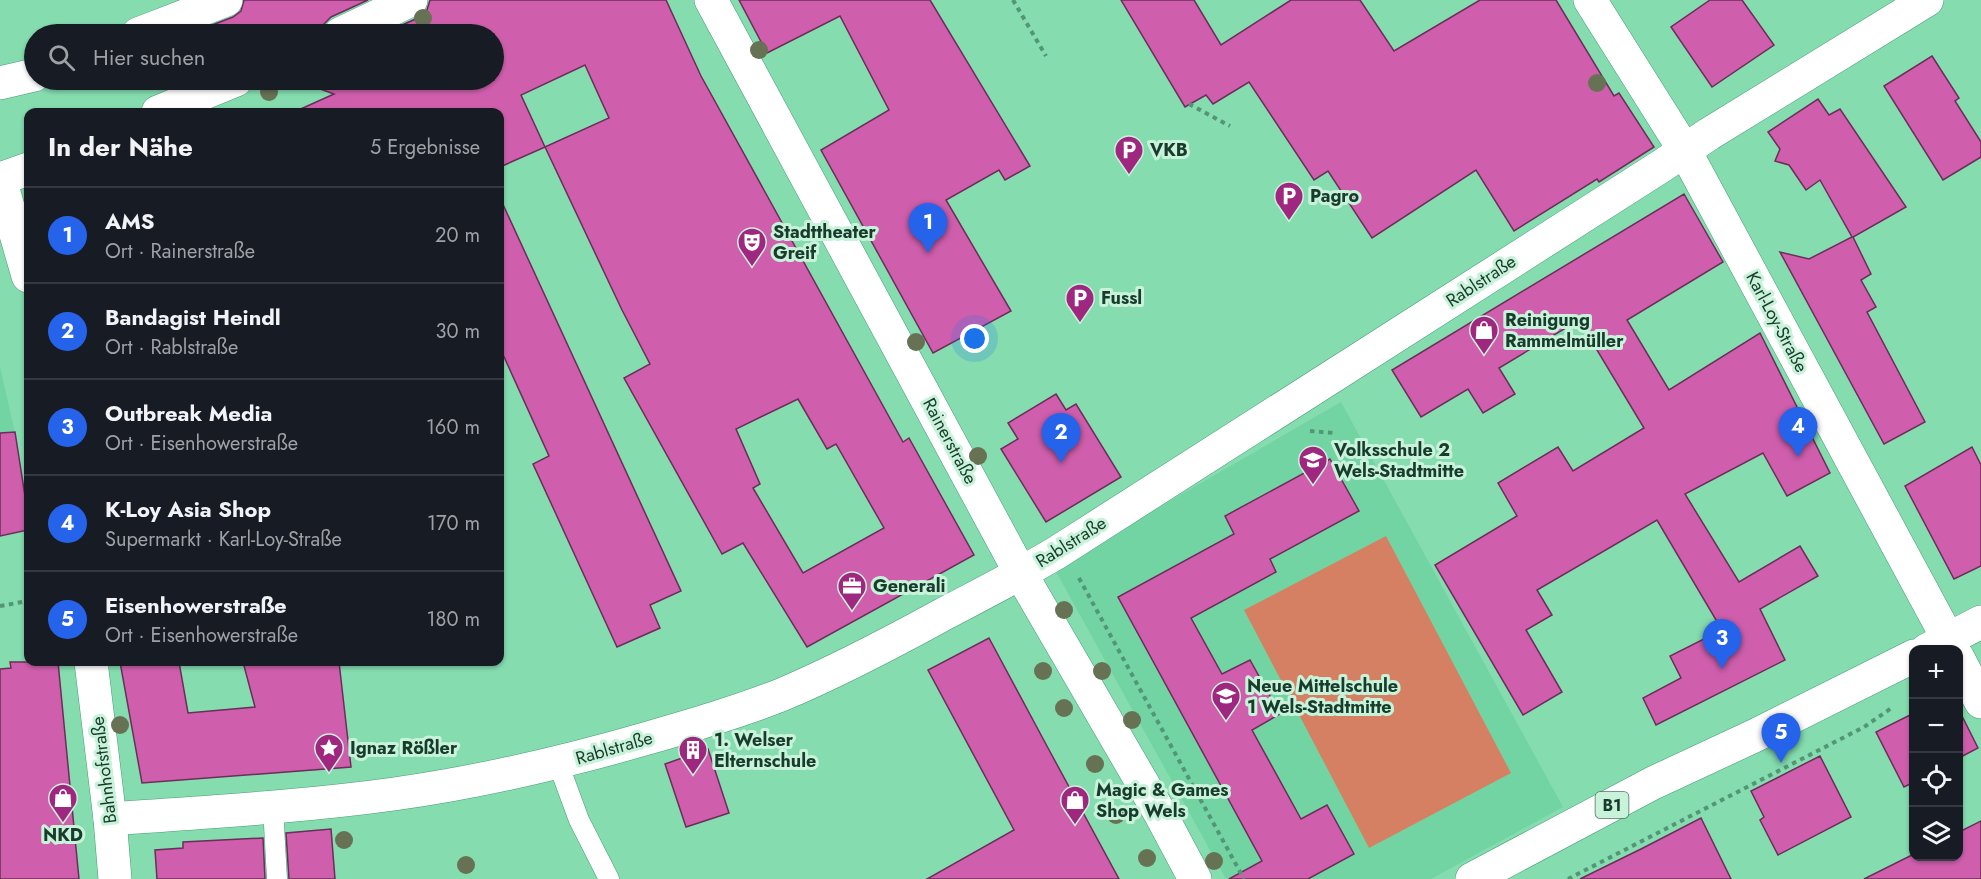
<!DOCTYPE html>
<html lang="de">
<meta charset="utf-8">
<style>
:root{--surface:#171b24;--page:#20242c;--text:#f1f3f6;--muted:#9ea1a6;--line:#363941;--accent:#2563eb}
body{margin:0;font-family:Jost,sans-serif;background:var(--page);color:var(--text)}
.controls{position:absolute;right:18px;bottom:18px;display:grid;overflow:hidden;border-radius:12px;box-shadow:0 2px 4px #0004}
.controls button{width:54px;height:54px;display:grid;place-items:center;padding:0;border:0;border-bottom:2px solid var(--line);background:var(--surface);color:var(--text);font:30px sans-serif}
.you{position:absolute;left:975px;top:339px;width:21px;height:21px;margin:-15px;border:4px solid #fff;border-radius:50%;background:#1a73e8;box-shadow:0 0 0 9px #1a73e833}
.badge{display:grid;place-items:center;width:39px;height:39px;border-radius:50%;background:var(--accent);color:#fff;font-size:20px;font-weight:700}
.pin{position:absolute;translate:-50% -50px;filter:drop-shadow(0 2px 3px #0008)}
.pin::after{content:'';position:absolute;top:32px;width:21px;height:18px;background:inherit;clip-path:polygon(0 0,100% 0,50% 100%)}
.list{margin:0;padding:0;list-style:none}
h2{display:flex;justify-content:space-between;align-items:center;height:78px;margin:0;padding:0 24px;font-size:26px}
h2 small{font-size:20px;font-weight:400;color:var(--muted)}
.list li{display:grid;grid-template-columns:39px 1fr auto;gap:18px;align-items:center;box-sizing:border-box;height:96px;padding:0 24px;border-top:2px solid var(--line)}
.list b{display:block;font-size:22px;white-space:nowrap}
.list p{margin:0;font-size:20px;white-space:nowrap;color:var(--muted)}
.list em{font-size:20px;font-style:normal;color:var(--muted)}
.icon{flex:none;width:33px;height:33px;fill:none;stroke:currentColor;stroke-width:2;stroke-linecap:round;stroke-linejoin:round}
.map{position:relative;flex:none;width:1981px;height:879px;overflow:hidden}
.search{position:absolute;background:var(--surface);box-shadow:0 2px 4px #0004;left:24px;top:24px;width:480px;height:66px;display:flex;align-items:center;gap:15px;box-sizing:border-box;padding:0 21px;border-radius:33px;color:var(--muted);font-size:22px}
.panel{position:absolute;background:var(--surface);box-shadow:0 2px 4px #0004;left:24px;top:108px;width:480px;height:558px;border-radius:12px}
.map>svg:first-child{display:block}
.built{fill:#72d4a3}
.green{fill:#d58062}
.building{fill:#cf5fad;stroke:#6c2d59;stroke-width:1.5;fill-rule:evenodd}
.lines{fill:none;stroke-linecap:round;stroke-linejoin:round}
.lane-casing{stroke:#459d73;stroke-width:21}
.street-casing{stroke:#459d73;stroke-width:34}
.secondary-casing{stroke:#459d73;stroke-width:34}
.primary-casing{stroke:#459d73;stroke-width:34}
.path{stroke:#539574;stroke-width:4;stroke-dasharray:4.5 4.5;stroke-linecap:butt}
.lane{stroke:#fff;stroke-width:20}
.street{stroke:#fff;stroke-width:33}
.secondary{stroke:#fff;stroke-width:33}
.primary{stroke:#fff;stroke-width:33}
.tree{fill:#667253}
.labels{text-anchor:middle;stroke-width:6;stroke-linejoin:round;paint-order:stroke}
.shield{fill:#c9f2db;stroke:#4c7360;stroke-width:1.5}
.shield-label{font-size:16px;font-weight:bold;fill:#173c2b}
.poi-label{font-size:18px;font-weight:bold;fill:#173c2b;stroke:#c9f2db;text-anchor:start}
.street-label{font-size:18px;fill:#173c2b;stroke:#c9f2db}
</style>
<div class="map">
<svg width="1981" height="879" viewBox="0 0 1981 879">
<rect width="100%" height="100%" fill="#84dcaf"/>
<g class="built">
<path d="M0 367 15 433 28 515V530L0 536Z"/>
<path d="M1341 402 1563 807 1431 879H1226L1054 568Z"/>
</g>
<path class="green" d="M1386 536 1511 773 1369 848 1244 610Z"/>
<g class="building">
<path d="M244 0H368L331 17 324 24 322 34H189L233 17 241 11Z"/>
<path d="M430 0H666L701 76 903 442 909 438 974 555 807 647 743 543 722 554 624 378 650 364 622 310 545 147 500 167V112H294L334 94 296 80H494V34H382L420 17 427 10ZM585 65 609 118 545 147 521 95ZM798 399 827 449 836 444 884 528 803 573 753 488 760 484 736 429Z"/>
<path d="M739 0H930L1030 166 1005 180 999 170 946 200 1011 311 933 353 821 150 889 110 840 16 767 53Z"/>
<path d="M1121 0H1194L1221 45 1291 0H1360L1394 51 1480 0H1556L1614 96 1619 93 1654 147 1599 182 1597 179 1514 231 1476 170 1372 238 1328 171 1314 180 1249 82 1213 104 1206 95 1185 107Z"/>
<path d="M1710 0H1742L1774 45 1712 87 1671 27Z"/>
<path d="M1932 56 1959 98 1955 101 1981 142V157L1943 180 1884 86Z"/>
<path d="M139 80H188L181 82 144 88Z"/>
<path d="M1818 99 1829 115 1840 109 1906 207 1853 237 1871 274 1861 280 1876 307 1867 312 1925 422 1884 444 1780 252 1809 259 1852 237 1820 180 1806 190 1789 165 1775 161 1780 149 1768 132Z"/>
<path d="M1684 194 1723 262 1627 320 1669 390 1760 333 1830 473 1787 496 1763 453 1685 494 1739 582 1800 546 1818 576 1760 609 1785 660 1656 725 1643 698 1681 678 1670 656 1722 630 1657 520 1537 590 1552 615 1526 630 1562 692 1523 715 1435 565 1517 516 1498 483 1558 447 1573 471 1644 428 1579 320 1499 368 1515 394 1483 413 1468 389 1421 417 1392 370Z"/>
<path d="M500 198 681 591 650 605 660 628 617 647 533 464 549 456 500 348Z"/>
<path d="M1056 394 1066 410 1076 404 1121 477 1046 522 1001 449 1018 439 1008 423Z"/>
<path d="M15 432 28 515V530L0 536V433Z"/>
<path d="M1972 447 1981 465V566L1954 579 1905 486Z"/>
<path d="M1330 459 1359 511 1270 559 1276 572 1191 618 1222 674 1250 660 1280 714 1252 730 1301 819 1327 805 1354 854 1308 879H1229L1262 861 1118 597 1234 534 1225 516Z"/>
<path d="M989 638 1048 748 1119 879H927L1014 830 928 670Z"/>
<path d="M10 662H58L79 879H0V669L11 668Z"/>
<path d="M120 662H179L188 713 255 707 243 662H339L351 767 142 783Z"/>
<path d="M1959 710 1978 748 1959 758Z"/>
<path d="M1914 713V782L1904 787 1876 732Z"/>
<path d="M708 749 729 813 686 827 665 764Z"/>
<path d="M1820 756 1851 817 1778 855 1760 820 1764 817 1751 791Z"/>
<path d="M1701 818 1731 879H1580L1643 848Z"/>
<path d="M1981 821V879H1864L1914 854V856H1959V832Z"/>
<path d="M331 829 335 879H289L286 833Z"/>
<path d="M263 838 265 879H157L155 850 183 848V842Z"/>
</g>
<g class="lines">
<g class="lane-casing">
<g id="lane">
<path d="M558 763 579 820 609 879"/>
<path d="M273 807 277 879"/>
</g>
</g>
<g class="street-casing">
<g id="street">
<path d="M711 0 1021 574"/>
<path d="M1590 0 1685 151 1954 650"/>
<path d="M138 34 226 0"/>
<path d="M340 34 411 0"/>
<path d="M0 83 34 75"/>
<path d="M158 112 236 80"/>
<path d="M0 179 28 276"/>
<path d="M0 179 28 169"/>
<path d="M1958 658 1981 702"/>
<path d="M91 662 110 819 115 879"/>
<path d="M110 819C205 812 300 807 394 794 480 782 565 762 648 738 693 725 738 712 781 695 836 672 889 644 942 615 980 595 1019 575 1056 553L1663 165 1709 134 1927 0"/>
</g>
</g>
<g class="secondary-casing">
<path id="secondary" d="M1021 574 1161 815 1195 879"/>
</g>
<g class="primary-casing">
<g id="primary">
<path d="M1927 650 1981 622"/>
<path d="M1472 879 1653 783 1754 736 1914 656"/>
</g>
</g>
<g class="path">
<path d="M1013 0 1046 56"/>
<path d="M352 80 355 85"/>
<path d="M1189 104 1230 126"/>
<path d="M1310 431 1334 433"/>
<path d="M1079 578 1244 879"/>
<path d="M0 606 28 601"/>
<path d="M1568 879 1864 727 1893 707"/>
</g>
<use href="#lane" class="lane"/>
<use href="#street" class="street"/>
<use href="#secondary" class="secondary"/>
<use href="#primary" class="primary"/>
</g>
<g class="tree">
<circle cx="423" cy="18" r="9"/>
<circle cx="759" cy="50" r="9"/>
<circle cx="1597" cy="83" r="9"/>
<circle cx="269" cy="92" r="9"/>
<circle cx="916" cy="342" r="9"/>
<circle cx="978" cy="456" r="9"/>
<circle cx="1064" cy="610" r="9"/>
<circle cx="1043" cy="671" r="9"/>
<circle cx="1102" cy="671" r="9"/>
<circle cx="1064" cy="708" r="9"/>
<circle cx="1132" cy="720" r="9"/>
<circle cx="120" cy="725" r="9"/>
<circle cx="1095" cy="764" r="9"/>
<circle cx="1116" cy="815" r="9"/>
<circle cx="344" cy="840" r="9"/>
<circle cx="1147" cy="858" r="9"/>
<circle cx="1214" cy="861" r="9"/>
<circle cx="466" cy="865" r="9"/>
</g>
<defs>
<g id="parking-pin" transform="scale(1.5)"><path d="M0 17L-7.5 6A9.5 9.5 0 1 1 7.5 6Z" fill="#9f2780" stroke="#c9f2db"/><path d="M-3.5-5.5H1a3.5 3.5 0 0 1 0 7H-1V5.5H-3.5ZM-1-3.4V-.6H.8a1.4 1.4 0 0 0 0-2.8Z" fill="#fff"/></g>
<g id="theatre-pin" transform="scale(1.5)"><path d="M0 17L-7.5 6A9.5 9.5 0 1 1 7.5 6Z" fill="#9f2780" stroke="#c9f2db"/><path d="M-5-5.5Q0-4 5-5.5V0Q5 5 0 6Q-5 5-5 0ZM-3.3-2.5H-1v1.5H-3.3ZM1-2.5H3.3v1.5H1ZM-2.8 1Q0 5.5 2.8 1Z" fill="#fff"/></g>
<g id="shop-pin" transform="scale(1.5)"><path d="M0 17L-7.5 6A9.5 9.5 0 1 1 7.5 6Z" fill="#9f2780" stroke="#c9f2db"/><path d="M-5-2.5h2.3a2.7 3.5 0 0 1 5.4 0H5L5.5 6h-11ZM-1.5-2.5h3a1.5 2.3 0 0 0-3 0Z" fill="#fff"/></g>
<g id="school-pin" transform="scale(1.5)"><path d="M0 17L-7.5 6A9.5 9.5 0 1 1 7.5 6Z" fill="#9f2780" stroke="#c9f2db"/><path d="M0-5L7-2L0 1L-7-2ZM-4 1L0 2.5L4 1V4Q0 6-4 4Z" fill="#fff"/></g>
<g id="office-pin" transform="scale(1.5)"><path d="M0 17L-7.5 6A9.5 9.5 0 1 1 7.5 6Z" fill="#9f2780" stroke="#c9f2db"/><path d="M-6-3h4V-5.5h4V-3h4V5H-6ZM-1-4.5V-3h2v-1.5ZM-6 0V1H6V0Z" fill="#fff"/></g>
<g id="sight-pin" transform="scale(1.5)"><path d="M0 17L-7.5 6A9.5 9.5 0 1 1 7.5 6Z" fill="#9f2780" stroke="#c9f2db"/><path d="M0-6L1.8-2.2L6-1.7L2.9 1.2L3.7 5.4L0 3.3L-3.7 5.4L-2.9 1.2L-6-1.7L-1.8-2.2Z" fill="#fff"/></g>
<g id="building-pin" transform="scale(1.5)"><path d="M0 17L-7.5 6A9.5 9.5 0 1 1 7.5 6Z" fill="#9f2780" stroke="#c9f2db"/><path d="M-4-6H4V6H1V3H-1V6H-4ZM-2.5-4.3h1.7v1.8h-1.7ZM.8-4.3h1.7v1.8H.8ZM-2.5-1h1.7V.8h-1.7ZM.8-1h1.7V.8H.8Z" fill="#fff"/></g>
</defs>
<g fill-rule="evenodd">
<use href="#parking-pin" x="1129" y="150"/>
<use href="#parking-pin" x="1289" y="196"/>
<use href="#theatre-pin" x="752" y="242"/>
<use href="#parking-pin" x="1080" y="298"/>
<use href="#shop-pin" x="1484" y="330"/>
<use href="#school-pin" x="1313" y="460"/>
<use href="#office-pin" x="852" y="586"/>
<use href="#school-pin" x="1226" y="696"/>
<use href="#sight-pin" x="329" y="748"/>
<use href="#building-pin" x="693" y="750"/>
<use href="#shop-pin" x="63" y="798"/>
<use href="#shop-pin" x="1075" y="800"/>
</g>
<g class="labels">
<rect class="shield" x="1595.5" y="792" width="33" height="26" rx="4.5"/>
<g class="shield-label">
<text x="1612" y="811">B1</text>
</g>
<g class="poi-label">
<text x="1150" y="156">VKB</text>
<text x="1310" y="202">Pagro</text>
<text x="773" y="238">Stadttheater<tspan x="773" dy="21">Greif</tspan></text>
<text x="1101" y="304">Fussl</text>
<text x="1505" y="326">Reinigung<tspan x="1505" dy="21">Rammelmüller</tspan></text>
<text x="1334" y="456">Volksschule 2<tspan x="1334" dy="21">Wels-Stadtmitte</tspan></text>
<text x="873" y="592">Generali</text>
<text x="1247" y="692">Neue Mittelschule<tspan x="1247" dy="21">1 Wels-Stadtmitte</tspan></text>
<text x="714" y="746">1. Welser<tspan x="714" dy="21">Elternschule</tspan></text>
<text x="350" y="754">Ignaz Rößler</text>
<text x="1096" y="796">Magic &amp; Games<tspan x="1096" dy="21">Shop Wels</tspan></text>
<text x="63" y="841" text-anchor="middle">NKD</text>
</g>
<g class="street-label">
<text transform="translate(1481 281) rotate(-33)" y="6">Rablstraße</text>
<text transform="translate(1777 322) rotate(62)" y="6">Karl-Loy-Straße</text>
<text transform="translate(950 441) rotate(62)" y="6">Rainerstraße</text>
<text transform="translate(1071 542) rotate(-32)" y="6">Rablstraße</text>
<text transform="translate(614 748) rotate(-16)" y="6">Rablstraße</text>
<text transform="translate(104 770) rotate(-97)" y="6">Bahnhofstraße</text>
</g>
</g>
</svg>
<div class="controls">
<button>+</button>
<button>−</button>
<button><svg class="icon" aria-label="locate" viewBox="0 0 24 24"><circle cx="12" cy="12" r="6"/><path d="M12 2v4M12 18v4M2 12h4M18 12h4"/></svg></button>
<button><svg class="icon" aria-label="layers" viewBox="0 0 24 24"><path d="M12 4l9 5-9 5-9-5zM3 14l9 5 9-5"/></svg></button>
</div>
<div class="you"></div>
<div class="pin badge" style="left:928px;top:253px">1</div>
<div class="pin badge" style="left:1061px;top:463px">2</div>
<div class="pin badge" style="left:1722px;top:669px">3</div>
<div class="pin badge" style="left:1798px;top:457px">4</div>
<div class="pin badge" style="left:1781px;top:763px">5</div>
<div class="search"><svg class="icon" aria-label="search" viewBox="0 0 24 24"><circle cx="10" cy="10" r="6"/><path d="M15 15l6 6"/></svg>Hier suchen</div>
<section class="panel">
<h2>In der Nähe<small>5 Ergebnisse</small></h2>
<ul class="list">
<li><span class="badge">1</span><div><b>AMS</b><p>Ort · Rainerstraße</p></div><em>20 m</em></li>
<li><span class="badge">2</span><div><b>Bandagist Heindl</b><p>Ort · Rablstraße</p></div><em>30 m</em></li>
<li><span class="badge">3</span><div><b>Outbreak Media</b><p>Ort · Eisenhowerstraße</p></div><em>160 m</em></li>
<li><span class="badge">4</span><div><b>K-Loy Asia Shop</b><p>Supermarkt · Karl-Loy-Straße</p></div><em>170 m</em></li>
<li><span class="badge">5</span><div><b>Eisenhowerstraße</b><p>Ort · Eisenhowerstraße</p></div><em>180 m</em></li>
</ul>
</section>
</div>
